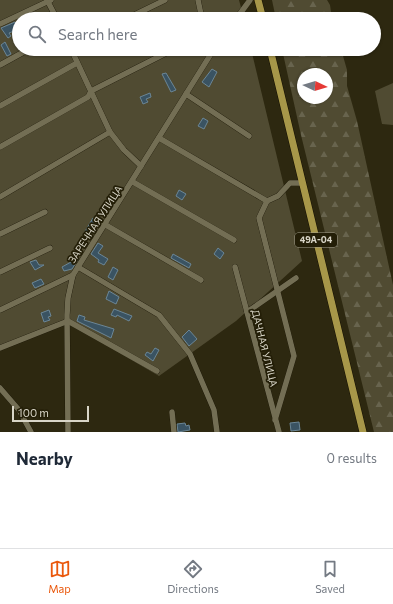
<!DOCTYPE html>
<meta charset="utf-8">
<style>
:root{--surface:#fff;--page:#f6f6f7;--text:#1f2937;--muted:#747a83;--line:#e0e1e3;--accent:#ea580c}
body{margin:0;font-family:Commissioner,sans-serif;background:var(--page);color:var(--text)}
.compass{position:absolute;left:297px;top:68px;width:36px;height:36px;border-radius:50%;background:var(--surface);box-shadow:0 1px 3px #0004;rotate:94deg}
.scale{position:absolute;left:12px;bottom:10px;width:77px;box-sizing:border-box;padding-left:4px;border:2px solid #d8d5c7;border-top:0;font-size:11px;line-height:14px;white-space:nowrap;color:#d8d5c7;-webkit-text-stroke:3px #231e07;paint-order:stroke}
.list{margin:0;padding:0;list-style:none}
h2{display:flex;justify-content:space-between;align-items:center;height:52px;margin:0;padding:0 16px;font-size:17px}
h2 small{font-size:13px;font-weight:400;color:var(--muted)}
.icon{flex:none;width:22px;height:22px;fill:none;stroke:currentColor;stroke-width:2;stroke-linecap:round;stroke-linejoin:round}
.map{position:relative;flex:none;width:393px;height:432px;overflow:hidden}
.search{position:absolute;background:var(--surface);box-shadow:0 1px 3px #0004;left:12px;right:12px;top:12px;height:44px;display:flex;align-items:center;gap:10px;box-sizing:border-box;padding:0 14px;border-radius:22px;color:var(--muted);font-size:15px}
.sheet{height:116px;background:var(--surface)}
nav{display:flex;justify-content:space-around;align-items:center;box-sizing:border-box;height:56px;border-top:1px solid var(--line);background:var(--surface);font-size:11px;color:var(--muted)}
nav a{display:grid;justify-items:center;gap:2px}
nav .on{color:var(--accent)}
.map>svg:first-child{display:block}
.forest{fill:url(#forest-firs);fill-rule:evenodd}
.green{fill:#504b32}
.building{fill:#3a5362;stroke:#6b8696}
.lines{fill:none;stroke-linecap:round;stroke-linejoin:round}
.minor-casing{stroke:#151000;stroke-width:6}
.major-casing{stroke:#151000;stroke-width:8}
.minor{stroke:#736e54;stroke-width:5.5}
.major{stroke:#a79749;stroke-width:7}
.labels{text-anchor:middle;stroke-width:3.5;stroke-linejoin:round;paint-order:stroke}
.shield{fill:#231e07;stroke:#a29e8d;stroke-width:1}
.shield-label{font-size:9px;font-weight:bold;fill:#d8d5c7}
.street-label{font-size:10px;fill:#d8d5c7;stroke:#231e07}
</style>
<div class="map">
<svg width="393" height="432" viewBox="0 0 393 432">
<defs>
<pattern id="forest-firs" width="22" height="20" patternUnits="userSpaceOnUse"><rect width="22" height="20" fill="#504b32"/><path d="M5 1l3.5 6h-7zM16 11l3.5 6h-7z" fill="#68644e"/></pattern>
</defs>
<rect width="100%" height="100%" fill="#2d2810"/>
<g class="forest">
<path d="M272 0H327L330 5 332 19H276Z"/>
<path d="M282 49H341L347 70V86L357 121 393 285V432H374L301 135ZM303 74H327V98H303Z"/>
</g>
<g class="green">
<path d="M0 0H239L244 19H19V49H251L302 261 236 321 159 376 75 327 63 324 0 351Z"/>
<path d="M393 83V125L382 124 375 91Z"/>
</g>
<g class="building">
<path d="M15 22 19 29 9 33 11 36 8 38 1 28Z"/>
<path d="M5 42 11 54 7 56 1 45Z"/>
<path d="M212 69 217 72 209 87 202 82Z"/>
<path d="M166 73 176 90 171 92 162 74Z"/>
<path d="M150 93 151 97 146 99 148 102 143 104 140 97Z"/>
<path d="M203 118 208 121 204 129 198 126Z"/>
<path d="M179 190 186 194 182 200 176 196Z"/>
<path d="M93 218 99 222 88 238 83 235Z"/>
<path d="M98 243 103 246 98 253 108 259 104 265 98 262 99 260 91 254Z"/>
<path d="M218 248 224 253 220 259 214 254Z"/>
<path d="M173 254 191 264 189 268 171 258Z"/>
<path d="M75 255 79 258 72 269 64 271 62 267 71 262Z"/>
<path d="M36 260 39 265H44L35 270 30 262Z"/>
<path d="M113 267 118 270 113 280 108 277Z"/>
<path d="M41 279 44 284 35 288 32 283Z"/>
<path d="M109 291 119 297 116 304 106 299Z"/>
<path d="M114 309 132 316 129 321 117 315 116 317 111 315Z"/>
<path d="M49 310 51 316 48 317 50 320 44 322 41 313Z"/>
<path d="M79 315 85 317 84 320 114 329 111 338 77 321Z"/>
<path d="M189 330 197 339 189 346 182 337Z"/>
<path d="M155 348 159 350 153 361 145 355 147 352 151 354Z"/>
<path d="M299 422 300 430 291 431 290 423Z"/>
<path d="M185 423 186 426 189 425 190 430 178 432 177 424Z"/>
</g>
<g class="lines">
<g class="minor-casing">
<g id="minor">
<path d="M47 0 57 19"/>
<path d="M198 0 202 19"/>
<path d="M126 19 165 0"/>
<path d="M236 19 250 0"/>
<path d="M0 24 51 0"/>
<path d="M71 49 110 132 124 150 141 166"/>
<path d="M0 65 29 49"/>
<path d="M186 94 249 136"/>
<path d="M0 106 77 63"/>
<path d="M159 138 267 201"/>
<path d="M0 147 88 97 91 91 174 49"/>
<path d="M133 182 234 240"/>
<path d="M0 197 110 132"/>
<path d="M104 224 201 280"/>
<path d="M0 234 45 212"/>
<path d="M78 267 159 315 190 354 214 410 217 432"/>
<path d="M235 267 279 432"/>
<path d="M0 272 50 248"/>
<path d="M0 310 73 275"/>
<path d="M247 312 296 278"/>
<path d="M0 348 68 321 157 371"/>
<path d="M0 388 19 410 31 432"/>
<path d="M172 412 174 432"/>
<path d="M275 420 294 356 259 218 267 201 278 196 290 183H302"/>
<path d="M68 432 67 315 68 298 73 275 214 49"/>
</g>
</g>
<g class="major-casing">
<g id="major">
<path d="M258 0 263 19"/>
<path d="M270 49 363 432"/>
</g>
</g>
<use href="#minor" class="minor"/>
<use href="#major" class="major"/>
</g>
<g class="labels">
<rect class="shield" x="295" y="233" width="42" height="14" rx="3"/>
<g class="shield-label">
<text x="316" y="243">49А-04</text>
</g>
<g class="street-label">
<text transform="translate(95 224) rotate(-57)" y="4">ЗАРЕЧНАЯ УЛИЦА</text>
<text transform="translate(265 348) rotate(76)" y="4">ДАЧНАЯ УЛИЦА</text>
</g>
</g>
</svg>
<svg class="compass" viewBox="-18 -18 36 36"><path d="M0-13l5 13h-10z" fill="#e53935"/><path d="M0 13l5-13h-10z" fill="#747a83"/></svg>
<div class="scale">100 m</div>
<div class="search"><svg class="icon" aria-label="search" viewBox="0 0 24 24"><circle cx="10" cy="10" r="6"/><path d="M15 15l6 6"/></svg>Search here</div>
</div>
<section class="sheet">
<h2>Nearby<small>0 results</small></h2>
<ul class="list">
</ul>
</section>
<nav>
<a class="on"><svg class="icon" aria-label="map" viewBox="0 0 24 24"><path d="M3 6l6-2 6 2 6-2v14l-6 2-6-2-6 2zM9 4v14M15 6v14"/></svg>Map</a>
<a><svg class="icon" aria-label="directions" viewBox="0 0 24 24"><path d="M12 3l9 9-9 9-9-9zM9 14v-3h6M13 9l2 2-2 2"/></svg>Directions</a>
<a><svg class="icon" aria-label="saved" viewBox="0 0 24 24"><path d="M7 4h10v16l-5-4-5 4z"/></svg>Saved</a>
</nav>
